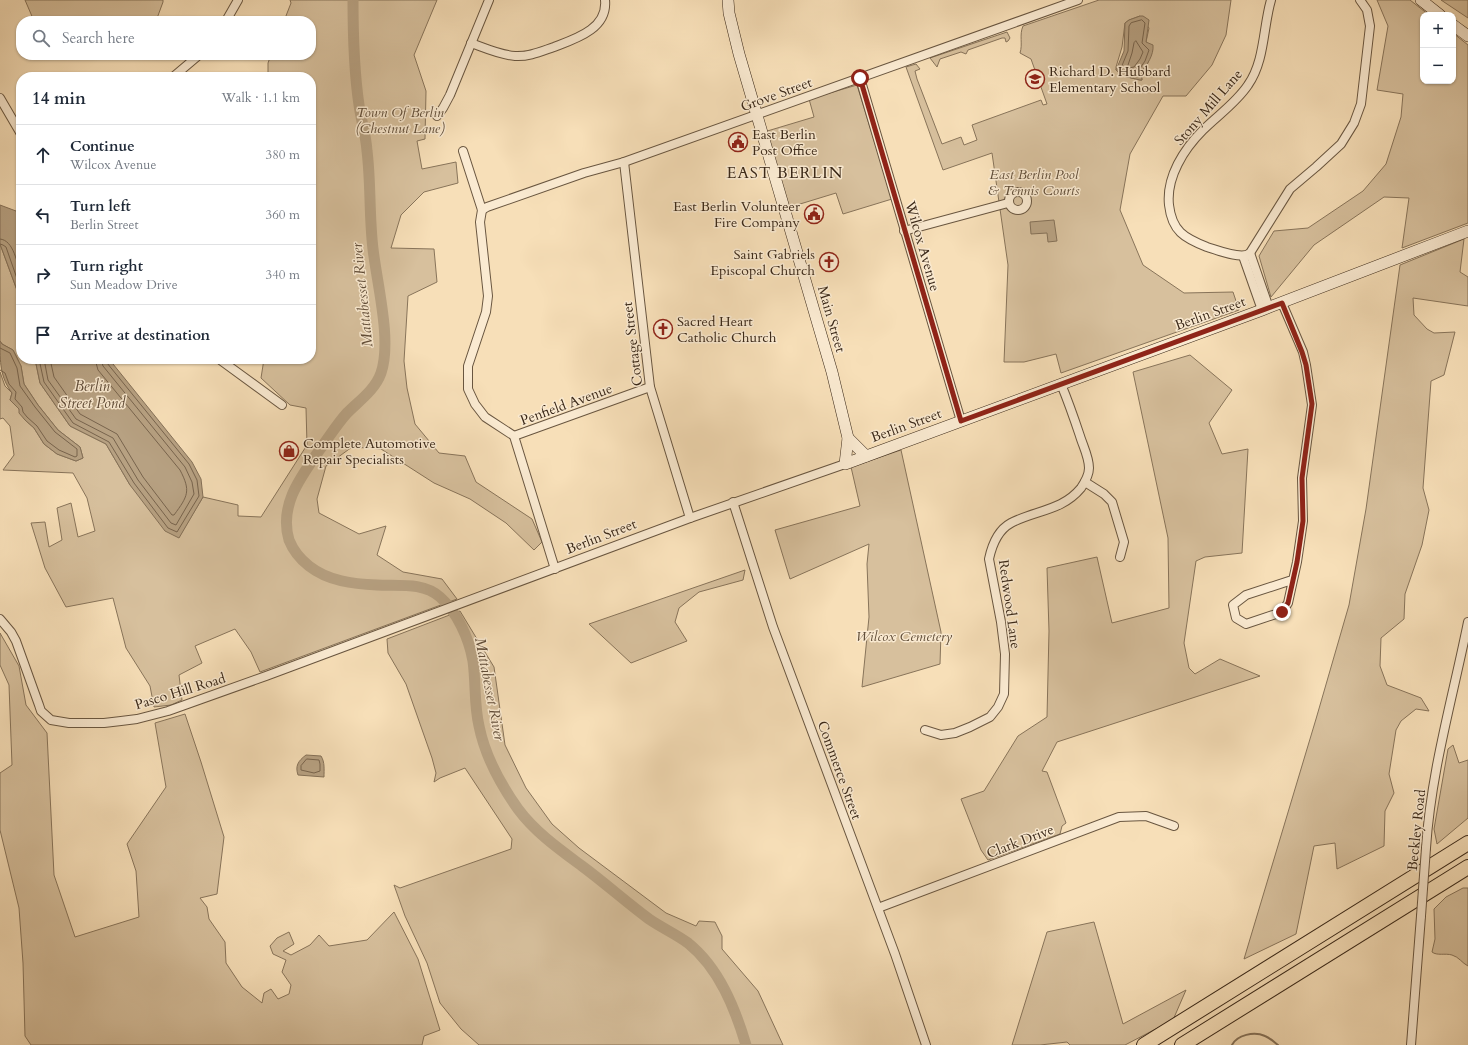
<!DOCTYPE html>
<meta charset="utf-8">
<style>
:root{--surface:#fff;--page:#f2f2f3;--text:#1f2937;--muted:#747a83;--line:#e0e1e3}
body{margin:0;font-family:Cardo,serif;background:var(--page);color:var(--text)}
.controls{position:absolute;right:12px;top:12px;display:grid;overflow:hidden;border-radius:8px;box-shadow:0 1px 3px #0004}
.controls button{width:36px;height:36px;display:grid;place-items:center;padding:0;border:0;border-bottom:1px solid var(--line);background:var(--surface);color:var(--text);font:20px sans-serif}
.stop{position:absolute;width:12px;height:12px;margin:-9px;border:3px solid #8f2418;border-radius:50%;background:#fff}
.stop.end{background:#8f2418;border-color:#fff;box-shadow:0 1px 4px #0008}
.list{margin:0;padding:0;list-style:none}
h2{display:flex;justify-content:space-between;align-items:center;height:52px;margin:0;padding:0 16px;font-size:17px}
h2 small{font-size:13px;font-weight:400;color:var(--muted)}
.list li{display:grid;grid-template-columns:26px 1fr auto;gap:12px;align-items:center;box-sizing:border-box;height:60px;padding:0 16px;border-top:1px solid var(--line)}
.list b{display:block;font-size:15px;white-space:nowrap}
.list p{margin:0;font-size:13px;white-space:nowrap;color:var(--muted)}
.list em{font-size:13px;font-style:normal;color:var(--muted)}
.icon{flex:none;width:22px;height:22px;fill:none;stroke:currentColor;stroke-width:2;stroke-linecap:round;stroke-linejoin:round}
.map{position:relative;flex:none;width:1468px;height:1045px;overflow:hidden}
.search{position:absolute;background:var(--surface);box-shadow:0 1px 3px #0004;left:16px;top:16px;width:300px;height:44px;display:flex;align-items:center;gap:10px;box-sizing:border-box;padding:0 14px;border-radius:16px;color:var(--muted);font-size:15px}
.panel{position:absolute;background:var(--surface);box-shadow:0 1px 3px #0004;left:16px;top:72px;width:300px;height:292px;border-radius:16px}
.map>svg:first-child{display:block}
.green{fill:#d7c09d;stroke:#88745a;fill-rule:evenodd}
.water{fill:#b7a182;stroke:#857158}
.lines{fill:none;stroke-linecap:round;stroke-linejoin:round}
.shore{stroke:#78644d;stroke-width:1}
.stream{stroke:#857158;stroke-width:2}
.river{stroke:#b7a182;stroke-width:11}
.street-casing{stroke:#695640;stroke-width:10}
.secondary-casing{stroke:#3a2818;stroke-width:12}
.highway-casing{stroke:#3a2818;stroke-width:16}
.street{stroke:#faead1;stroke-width:8}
.secondary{stroke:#faead1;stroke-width:11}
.highway{stroke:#f7dfb8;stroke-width:14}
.street-bridge-casing{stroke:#695640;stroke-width:10;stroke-linecap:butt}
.street-bridge{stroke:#faead1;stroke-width:8}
.route{stroke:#8f2418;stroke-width:5}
.labels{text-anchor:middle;stroke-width:3;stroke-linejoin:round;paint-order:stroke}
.poi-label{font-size:14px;fill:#3a2818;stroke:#faead1;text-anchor:start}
.street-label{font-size:14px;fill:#3a2818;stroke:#faead1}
.park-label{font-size:14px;font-style:italic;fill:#614e39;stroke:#faead1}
.water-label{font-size:15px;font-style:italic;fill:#604c38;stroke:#faead1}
.quarter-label{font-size:16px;letter-spacing:1px;fill:#3a2818;stroke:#faead1}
</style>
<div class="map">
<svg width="1468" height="1045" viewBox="0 0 1468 1045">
<rect width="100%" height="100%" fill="#f7dfb8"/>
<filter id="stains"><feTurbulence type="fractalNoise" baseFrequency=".005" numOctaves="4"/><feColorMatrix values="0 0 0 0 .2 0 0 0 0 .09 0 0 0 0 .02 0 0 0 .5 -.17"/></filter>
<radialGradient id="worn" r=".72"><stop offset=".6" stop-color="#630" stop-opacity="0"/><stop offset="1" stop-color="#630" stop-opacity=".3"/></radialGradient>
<g class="green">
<path d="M25 0H163V2L156 21H34Z"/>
<path d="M290 0H437L414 55 426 91 425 139 417 141 422 169 456 162 458 183 424 192 401 215 391 248 434 249 437 282 408 296 404 361 407 388 415 424 439 453 465 456 476 482 532 519 542 542 534 550 506 523 470 499 434 483 381 449 352 447 326 466 317 499 319 513 359 534 386 526 377 555 403 572 442 579 457 599 260 672 251 652 235 629 195 646 202 663 179 675 182 700 171 705 154 707 150 686 126 648 113 598 66 607 45 568 31 523 45 522 49 547 62 540 57 508 71 503 78 537 95 531 87 498 73 473 3 470 14 455 10 426 3 418 0 419V372L5 386 12 393 10 400 19 409 25 420 34 428 44 444 57 454 76 461 83 458 80 447 58 430 38 405 24 384 21 366 13 350 2 344 0 341V244L21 301V359H35L40 383 70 426 106 444 130 485 179 537 203 497 238 505V516L261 517 307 445 306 408 290 405 261 378 264 359H311V77H268V63L271 55H311V21H284L291 3Z"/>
<path d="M1099 0H1231L1226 35 1212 65 1186 96H1163L1130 154 1120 210 1143 265 1184 293 1233 292 1239 310 1061 373 1056 354 1024 362H1004L1008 265 992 153 943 170 906 67 916 64 920 69 915 71 917 79 942 144 961 137 964 145 977 140 972 125 1041 100 1043 105 1047 104 1031 59 1020 53C1023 44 1019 35 1023 26ZM1140 16 1149 28 1146 42 1148 63 1141 72 1142 80H1140L1123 76 1116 70V67L1122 47 1125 23 1129 20Z"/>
<path d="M1377 0H1410L1429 15H1423V81H1453V33L1468 45V223L1402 248 1409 198 1384 197 1314 245 1271 297 1259 256 1274 231 1308 228 1363 191 1386 164 1401 117 1403 94 1377 90 1388 26Z"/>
<path d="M1441 0H1468V18Z"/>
<path d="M1007 32 1010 38 1008 41 1006 42 1005 38H1002L968 50 966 54 961 52 940 59 937 67 930 58Z"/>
<path d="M857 85 892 199 843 214 836 193 787 208 764 132 814 117 809 99Z"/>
<path d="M1464 239 1460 272 1468 277V306L1413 298 1414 315 1427 329 1434 333 1455 332 1444 375 1431 381 1423 488 1429 510 1422 545 1405 594 1404 619 1381 638 1380 666 1387 685 1421 698 1429 711 1416 709 1401 721 1396 730 1389 774 1394 793 1385 811 1384 846 1337 869 1335 843 1314 846 1296 934 1244 959 1316 719 1349 605 1366 509 1400 265Z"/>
<path d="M1190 355 1232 390 1209 423 1222 454 1248 449 1242 553 1205 557 1196 561 1184 643 1189 668 1195 674 1220 659 1260 676 1057 742 1042 771 1047 772 1066 823 1062 826 1060 834 988 860 981 850 961 799 984 791 1018 736 1047 717 1049 631 1047 568 1097 557 1112 623 1169 608 1168 538 1133 372Z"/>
<path d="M901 450 941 632 940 664 862 687 869 617 867 564 869 544 790 579 775 530 860 506 851 467Z"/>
<path d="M745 570 743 580 699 592 679 608 675 622 687 641 631 663 589 624Z"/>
<path d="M460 611 494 667 505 745 526 788 552 824 579 848 666 913 696 926 699 921 715 922 722 936V949L758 991 783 1045H479L461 1029 440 1003 427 963 405 916 394 885 400 888 511 849 512 839 465 768 440 778 434 782 436 773 432 758 406 684 388 653 387 639Z"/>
<path d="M0 633 19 666 26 705 47 733 54 875 75 937 139 917 136 871 127 844 166 787 155 723 185 714 201 762 224 837 217 894 200 898 207 907 209 919 225 942 226 963 242 987 262 1003 264 993 271 989 278 999 289 994 291 985 282 972 286 960 273 954 270 946 277 938 289 932 294 944 283 951 291 955 310 945 319 935 329 946 367 940 394 912 418 959 440 1030 424 1036 422 1045H31L25 1036 23 963 19 908 0 830V773L12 765 9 685 0 665Z"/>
<path d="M1453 745 1459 763 1468 760V818L1437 844 1434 829 1448 749Z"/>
<path d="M1463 888H1468V966C1462 963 1459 957 1452 955 1445 953 1437 956 1432 952L1435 939 1434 909 1446 897Z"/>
<path d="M1094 922 1123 1024 1186 990 1173 1020 1125 1045H1070L1067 1042 1040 1045H1012L1047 932Z"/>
</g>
<g class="water">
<path d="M1140 16H1143L1149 20 1146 42 1153 45C1154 55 1147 65 1141 72L1142 80H1140L1123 76 1116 70 1124 51 1125 23 1129 20Z"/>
<path d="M0 205 16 211 21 217V301L0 244Z"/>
<path d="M1054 220 1057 241 1048 242 1047 233 1031 234 1030 222Z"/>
<path d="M0 341 2 344 13 350 21 366 24 384 38 405 58 430 80 447 83 458 76 461 57 454 44 444 34 428 25 420 19 413V409L10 400 12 393C0 377 0 362 0 341Z"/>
<path d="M35 359H109L192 462 201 479 203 497 179 538 165 531 130 485 106 444 70 426 40 383Z"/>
<path d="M306 755 321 756C325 762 324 770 324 777L298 775C295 766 298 761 306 755Z"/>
</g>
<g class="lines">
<g class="shore">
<path d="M1142 20 1145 23 1142 43 1149 50 1145 61 1136 74 1125 72 1121 68 1128 51 1129 26 1131 23Z"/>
<path d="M1136 41 1143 52 1140 59 1134 67 1129 68 1128 65 1132 53 1134 43Z"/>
<path d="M0 239C14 240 17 264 21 275"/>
<path d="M0 244 3 245 6 247 21 290"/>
<path d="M0 348 10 353 17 368 20 386 35 407 55 432 77 449V456L75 457 59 450 47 441 37 426 27 417 23 412 22 407 15 399 16 392 9 384 5 373 0 370"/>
<path d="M39 359 44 382 73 423 109 442 134 483 168 528 177 532 199 496 197 480 189 464 107 363 106 359"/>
<path d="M44 359 48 380 76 419 113 438 138 480 171 523 176 525 194 494 192 482 185 467 103 366 101 359"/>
<path d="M50 359 54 377 80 414 117 434 143 477 172 515H174C188 496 191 491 180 470L98 370 95 359"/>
<path d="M307 759 319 760 320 764V771L314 773 301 770V766Z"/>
</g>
<path class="stream" d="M1232 1045C1237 1035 1254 1031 1265 1036 1270 1038 1274 1042 1278 1045"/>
<path class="river" d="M353 0C353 35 354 71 359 105 361 120 366 135 367 151 371 183 369 216 373 249 377 284 392 341 381 373 375 390 359 401 347 413 338 423 331 434 323 445 304 473 278 503 289 540 293 550 300 559 309 566 328 581 353 584 377 585 399 586 423 582 440 597 457 612 469 638 473 661 476 683 474 705 479 726 485 756 501 785 518 809 535 832 559 849 582 866 605 883 626 902 649 919 662 928 676 934 688 943 719 968 735 1008 746 1045"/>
<g class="street-casing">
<g id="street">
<path d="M1271 0C1263 27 1265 61 1248 85 1236 103 1218 115 1203 130 1184 149 1166 177 1169 205 1172 231 1184 238 1207 247 1217 250 1242 260 1250 253L1290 189 1316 167 1341 144 1354 123 1361 104 1370 26 1367 10 1360 0"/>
<path d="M226 21 238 0"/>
<path d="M471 43C485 48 500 55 515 56 529 57 542 51 554 47 575 39 608 29 605 0"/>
<path d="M173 77 199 55"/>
<path d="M860 78 961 421"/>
<path d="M0 98 21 134"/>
<path d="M437 116 443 108 450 95 489 0"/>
<path d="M463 151 482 210 480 222 488 296 486 312 468 366V389L475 404 485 417 514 436 555 569"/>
<path d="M624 162 650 387 690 518"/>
<circle cx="1018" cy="201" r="9"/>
<path d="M482 210 487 207 584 173 624 162 1078 0"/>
<path d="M904 231 1008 203"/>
<path d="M1250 253 1269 308"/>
<path d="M1243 256 1262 310"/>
<path d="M1282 303 1303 352 1306 365 1312 405 1302 478 1303 521 1297 562 1288 603 1282 612 1246 624 1236 618 1233 605 1246 595 1292 580"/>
<path d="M219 359 282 405"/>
<path d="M514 436 650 387"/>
<path d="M1085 482 1104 494 1112 502 1124 542 1120 557"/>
<path d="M733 502 773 627 895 954 926 1045"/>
<path d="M0 619 11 632 16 641 39 705 41 711 51 720 69 723H104L121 721 137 719 168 711 266 676 690 518 845 464"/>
<path d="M925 730 941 735 955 733 970 727 990 717 998 707 1004 694 1005 654 1001 622 989 559C992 545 998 530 1011 523 1036 510 1062 511 1081 488 1085 482 1089 475 1089 468 1089 457 1083 446 1080 436 1074 418 1068 401 1061 384"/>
<path d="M1426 848C1431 771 1453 697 1468 622"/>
<path d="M878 908 1119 817 1146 816 1174 826"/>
<path d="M1411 1045 1421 916"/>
</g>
</g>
<g class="secondary-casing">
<g id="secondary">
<path d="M728 0 729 13 739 54 832 372 848 438 845 464 1262 310 1468 231"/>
<path d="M1421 0 1440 15"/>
<path d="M1453 25 1468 36"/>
<path d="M848 438 866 456"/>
</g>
</g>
<g class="highway-casing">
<g id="highway">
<path d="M1144 1045 1468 843"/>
<path d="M1182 1045 1468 867"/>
</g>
</g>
<use href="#street" class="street"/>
<use href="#secondary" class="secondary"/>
<use href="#highway" class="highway"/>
<g class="street-bridge-casing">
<path id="street-bridge" d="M1421 916 1426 848"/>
</g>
<use href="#street-bridge" class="street-bridge"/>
</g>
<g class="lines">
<path class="route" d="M860 78 961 421 1282 303 1302 352 1306 365 1312 404 1302 478 1303 521 1297 562 1288 603 1282 612"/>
</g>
<defs>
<g id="school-ring" transform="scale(1)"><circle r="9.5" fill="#faead1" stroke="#8f2418" stroke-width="1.5"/><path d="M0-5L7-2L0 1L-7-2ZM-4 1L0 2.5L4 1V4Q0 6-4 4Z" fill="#8f2418"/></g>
<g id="civic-ring" transform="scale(1)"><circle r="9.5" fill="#faead1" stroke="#8f2418" stroke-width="1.5"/><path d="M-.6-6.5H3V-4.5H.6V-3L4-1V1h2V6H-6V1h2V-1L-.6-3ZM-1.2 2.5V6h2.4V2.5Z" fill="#8f2418"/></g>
<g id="church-ring" transform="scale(1)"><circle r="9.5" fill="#faead1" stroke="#8f2418" stroke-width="1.5"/><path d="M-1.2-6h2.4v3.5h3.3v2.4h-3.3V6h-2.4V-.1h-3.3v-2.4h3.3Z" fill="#8f2418"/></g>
<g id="shop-ring" transform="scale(1)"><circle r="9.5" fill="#faead1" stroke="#8f2418" stroke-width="1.5"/><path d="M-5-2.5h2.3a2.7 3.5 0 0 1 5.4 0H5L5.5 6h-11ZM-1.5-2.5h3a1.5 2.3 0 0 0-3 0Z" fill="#8f2418"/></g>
</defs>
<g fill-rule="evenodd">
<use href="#school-ring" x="1035" y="79"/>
<use href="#civic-ring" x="738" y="142"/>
<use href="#civic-ring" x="814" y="214"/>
<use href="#church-ring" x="829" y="262"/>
<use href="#church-ring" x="663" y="329"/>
<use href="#shop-ring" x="289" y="451"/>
</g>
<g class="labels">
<g class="poi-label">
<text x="1049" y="76">Richard D. Hubbard<tspan x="1049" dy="16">Elementary School</tspan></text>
<text x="752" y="139">East Berlin<tspan x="752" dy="16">Post Office</tspan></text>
<text x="800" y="211" text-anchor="end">East Berlin Volunteer<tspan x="800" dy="16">Fire Company</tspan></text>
<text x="815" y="259" text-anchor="end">Saint Gabriels<tspan x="815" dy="16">Episcopal Church</tspan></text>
<text x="677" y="326">Sacred Heart<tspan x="677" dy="16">Catholic Church</tspan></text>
<text x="303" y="448">Complete Automotive<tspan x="303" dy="16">Repair Specialists</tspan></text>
</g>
<g class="street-label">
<text transform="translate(776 94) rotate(-20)" y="5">Grove Street</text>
<text transform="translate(1208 107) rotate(-49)" y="5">Stony Mill Lane</text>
<text transform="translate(923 246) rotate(74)" y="5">Wilcox Avenue</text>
<text transform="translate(1210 313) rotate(-20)" y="5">Berlin Street</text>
<text transform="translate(832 319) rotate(74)" y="5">Main Street</text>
<text transform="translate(632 344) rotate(-97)" y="5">Cottage Street</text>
<text transform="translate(566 404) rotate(-20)" y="5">Penfield Avenue</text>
<text transform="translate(906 425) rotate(-20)" y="5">Berlin Street</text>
<text transform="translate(601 536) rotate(-21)" y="5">Berlin Street</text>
<text transform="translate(1010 604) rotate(82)" y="5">Redwood Lane</text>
<text transform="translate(180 691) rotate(-17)" y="5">Pasco Hill Road</text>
<text transform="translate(840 770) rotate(70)" y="5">Commerce Street</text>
<text transform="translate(1416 830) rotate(-84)" y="5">Beckley Road</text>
<text transform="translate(1020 841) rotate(-21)" y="5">Clark Drive</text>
</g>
<g class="park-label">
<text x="400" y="117">Town Of Berlin<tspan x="400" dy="16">(Chestnut Lane)</tspan></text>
<text x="1034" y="179">East Berlin Pool<tspan x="1034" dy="16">&amp; Tennis Courts</tspan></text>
<text x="904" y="641">Wilcox Cemetery</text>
</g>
<g class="water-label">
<text transform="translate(362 295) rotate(-96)" y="5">Mattabesset River</text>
<text x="92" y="391">Berlin<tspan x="92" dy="17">Street Pond</tspan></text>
<text transform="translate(490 689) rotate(79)" y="5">Mattabesset River</text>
</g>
<g class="quarter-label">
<text x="785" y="178">EAST BERLIN</text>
</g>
</g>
<rect width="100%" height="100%" filter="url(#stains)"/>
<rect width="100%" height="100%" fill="url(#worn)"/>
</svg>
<div class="controls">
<button>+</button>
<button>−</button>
</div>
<div class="stop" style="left:860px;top:78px"></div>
<div class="stop end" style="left:1282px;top:612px"></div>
<div class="search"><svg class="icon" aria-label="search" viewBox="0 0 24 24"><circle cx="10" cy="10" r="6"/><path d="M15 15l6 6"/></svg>Search here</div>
<section class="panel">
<h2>14 min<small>Walk · 1.1 km</small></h2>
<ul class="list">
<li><svg class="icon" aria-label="ahead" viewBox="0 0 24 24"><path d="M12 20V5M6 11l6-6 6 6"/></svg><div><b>Continue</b><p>Wilcox Avenue</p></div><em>380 m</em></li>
<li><svg class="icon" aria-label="left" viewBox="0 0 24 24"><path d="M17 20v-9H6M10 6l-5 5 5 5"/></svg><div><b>Turn left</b><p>Berlin Street</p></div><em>360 m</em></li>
<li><svg class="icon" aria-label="right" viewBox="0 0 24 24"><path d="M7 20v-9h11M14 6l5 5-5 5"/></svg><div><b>Turn right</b><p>Sun Meadow Drive</p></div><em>340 m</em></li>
<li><svg class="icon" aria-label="arrive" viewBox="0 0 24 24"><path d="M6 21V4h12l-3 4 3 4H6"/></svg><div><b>Arrive at destination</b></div></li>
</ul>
</section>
</div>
